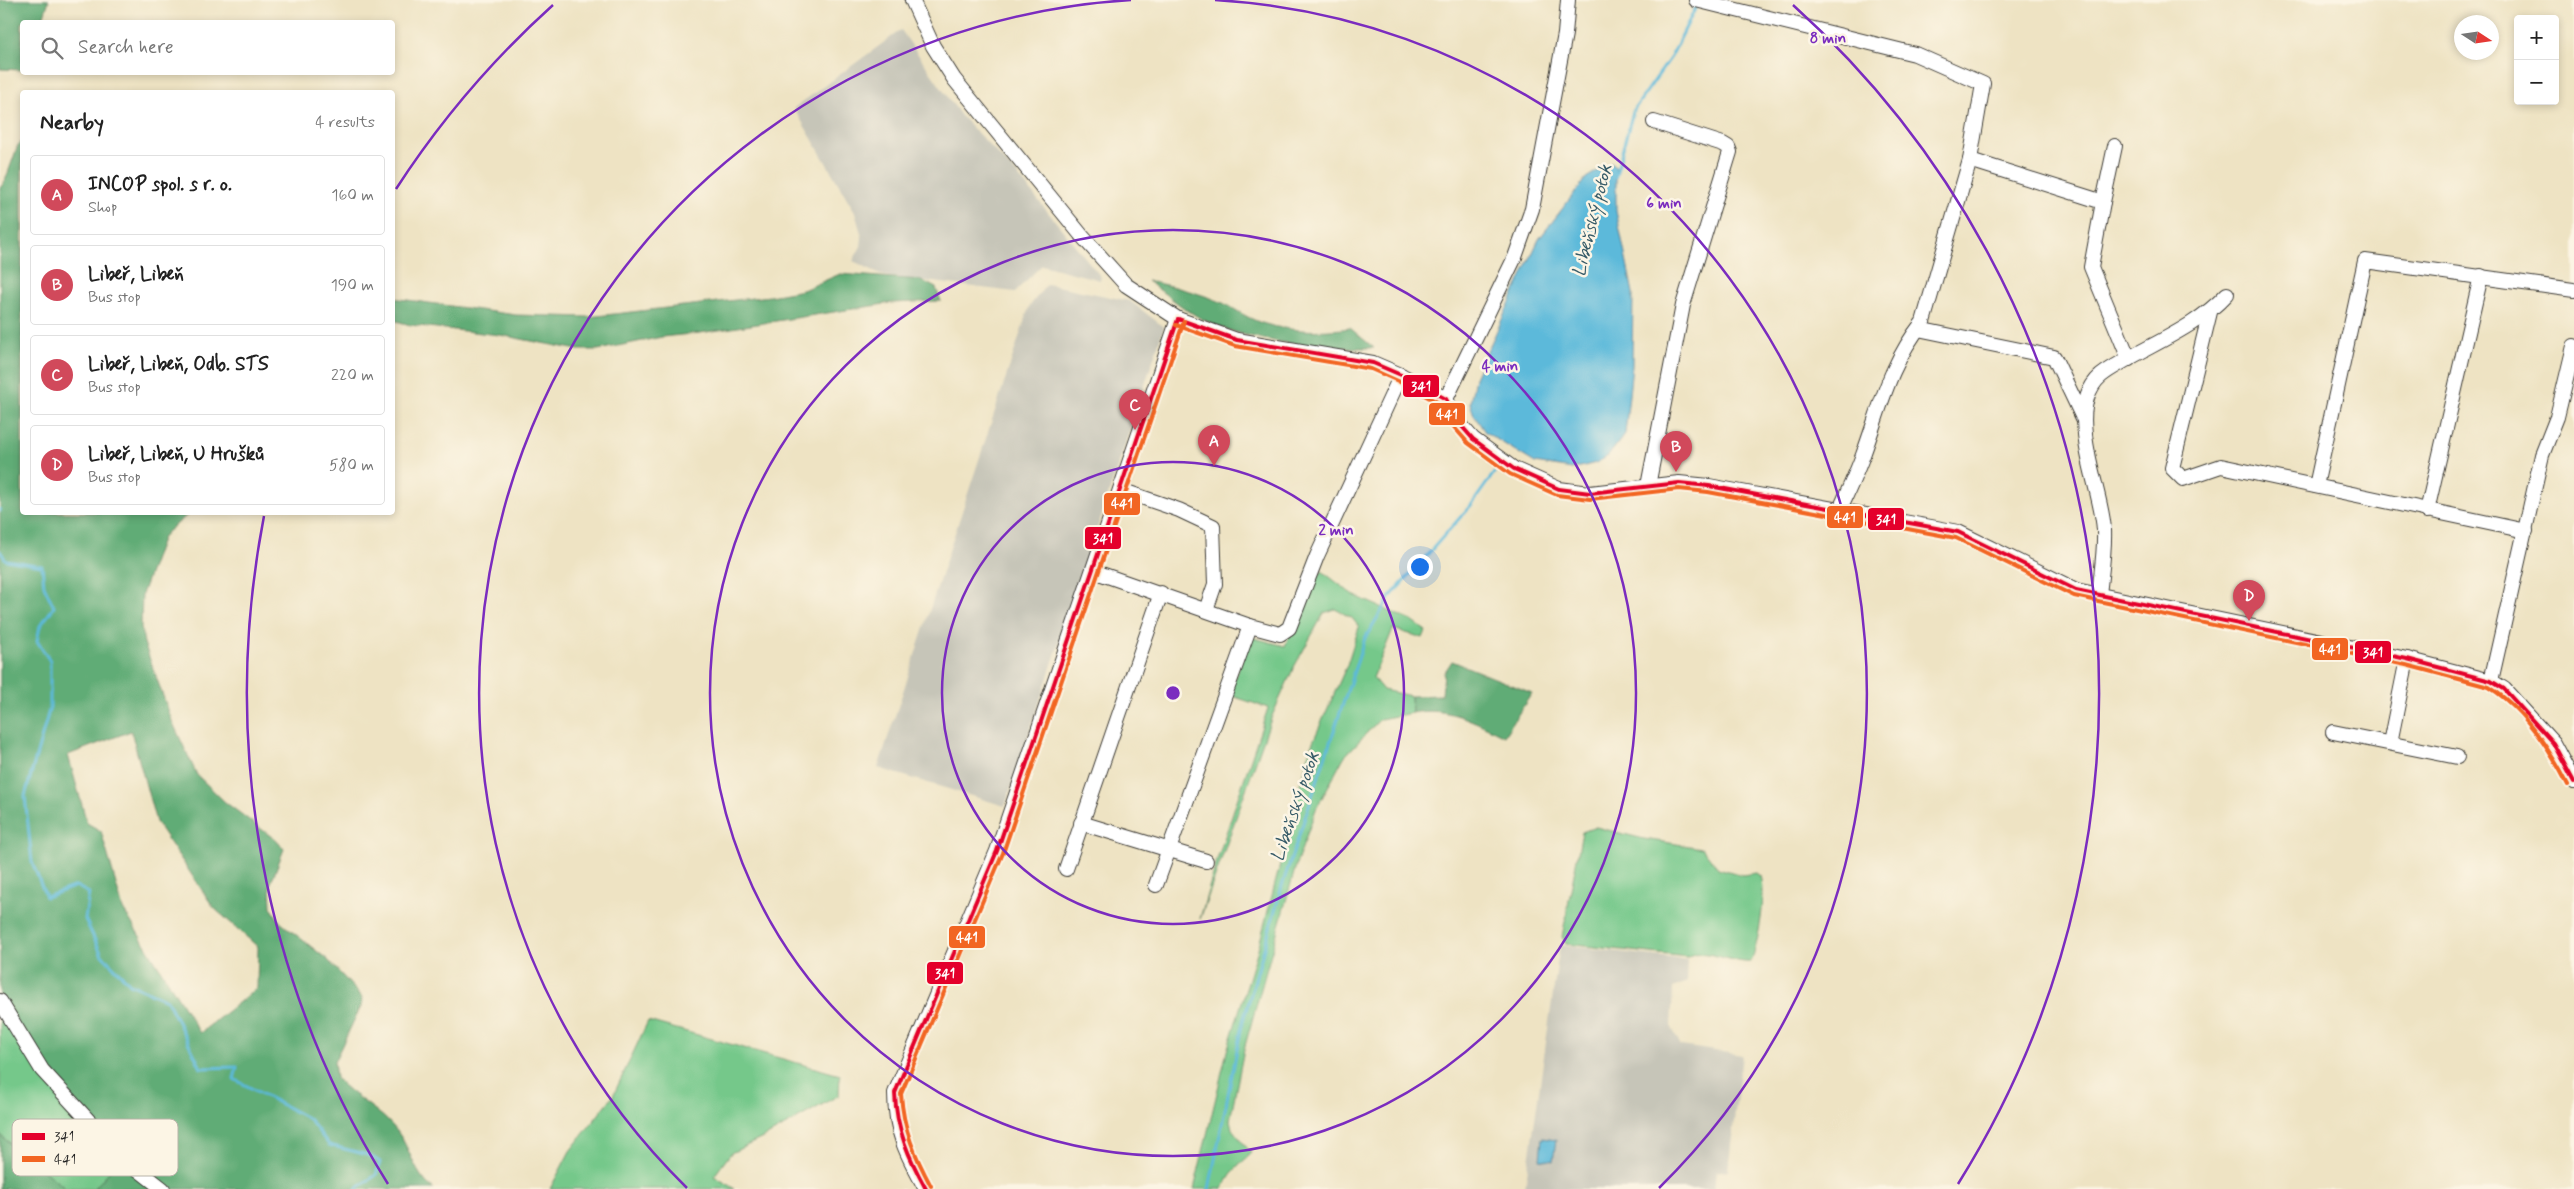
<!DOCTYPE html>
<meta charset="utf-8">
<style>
:root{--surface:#fff;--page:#f2f2f2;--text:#222;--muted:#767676;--line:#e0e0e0;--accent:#d1495b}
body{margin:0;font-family:Mynerve,sans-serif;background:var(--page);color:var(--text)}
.controls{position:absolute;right:15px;top:15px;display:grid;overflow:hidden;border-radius:5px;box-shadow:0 2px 8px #0003}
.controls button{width:45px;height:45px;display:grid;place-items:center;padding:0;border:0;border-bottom:1px solid var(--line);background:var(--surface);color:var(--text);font:25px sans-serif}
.compass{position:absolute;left:2454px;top:15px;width:45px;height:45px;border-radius:50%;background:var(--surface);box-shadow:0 2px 8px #0003;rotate:102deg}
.you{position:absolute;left:1419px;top:566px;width:18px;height:18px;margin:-12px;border:4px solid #fff;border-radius:50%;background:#1a73e8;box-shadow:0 0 0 8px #1a73e833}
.badge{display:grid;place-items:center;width:32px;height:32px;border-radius:50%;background:var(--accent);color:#fff;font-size:16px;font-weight:700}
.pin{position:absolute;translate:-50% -41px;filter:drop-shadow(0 1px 2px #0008)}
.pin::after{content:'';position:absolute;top:26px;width:18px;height:15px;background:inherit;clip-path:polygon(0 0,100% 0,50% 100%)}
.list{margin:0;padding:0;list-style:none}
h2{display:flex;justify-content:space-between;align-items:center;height:65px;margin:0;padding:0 20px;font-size:21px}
h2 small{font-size:16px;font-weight:400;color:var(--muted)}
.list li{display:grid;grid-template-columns:32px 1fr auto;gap:15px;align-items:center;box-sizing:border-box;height:80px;margin:0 10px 10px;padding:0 10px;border:1px solid var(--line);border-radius:5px}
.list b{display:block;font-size:19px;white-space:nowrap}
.list p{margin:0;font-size:16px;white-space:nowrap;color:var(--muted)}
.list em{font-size:16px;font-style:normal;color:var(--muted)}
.icon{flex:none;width:28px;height:28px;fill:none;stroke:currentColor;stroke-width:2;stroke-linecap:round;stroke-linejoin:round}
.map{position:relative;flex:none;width:2574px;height:1189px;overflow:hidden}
.search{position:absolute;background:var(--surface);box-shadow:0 2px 8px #0003;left:20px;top:20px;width:375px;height:55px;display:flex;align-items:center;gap:12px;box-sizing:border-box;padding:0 18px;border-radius:5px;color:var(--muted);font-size:19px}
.panel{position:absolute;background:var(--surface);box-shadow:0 2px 8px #0003;left:20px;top:90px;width:375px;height:425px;border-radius:5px}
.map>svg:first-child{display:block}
.industrial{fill:#c6c5b8}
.green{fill:#75c88a;stroke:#487253}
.forest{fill:#60ac76;stroke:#3e6449;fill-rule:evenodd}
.water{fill:#5cb9da;stroke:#3c6a7b}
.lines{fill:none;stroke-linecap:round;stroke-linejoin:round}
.stream{stroke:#5cb9da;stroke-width:3}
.minor-casing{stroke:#3c3a35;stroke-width:16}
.minor{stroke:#fff;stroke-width:14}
.bus-1-casing{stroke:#fcf5e5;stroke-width:8}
.bus-2-casing{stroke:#fcf5e5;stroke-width:8}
.bus-1{stroke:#e4002b;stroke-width:4}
.bus-2{stroke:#f26522;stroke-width:4}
.ring{fill:none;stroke:#7b2cbf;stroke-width:2.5}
.labels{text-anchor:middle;stroke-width:5;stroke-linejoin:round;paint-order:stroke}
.water-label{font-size:19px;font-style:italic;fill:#365b68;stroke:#fcf5e5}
.key{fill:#fcf5e5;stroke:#b9b4a9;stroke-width:1}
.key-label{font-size:14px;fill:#1c1c1c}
.centre{fill:#7b2cbf;stroke:#fcf5e5;stroke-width:2.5}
.ring-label{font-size:15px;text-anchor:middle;font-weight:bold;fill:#7b2cbf;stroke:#fcf5e5;stroke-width:5;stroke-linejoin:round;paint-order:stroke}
.line-badge{stroke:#fcf5e5;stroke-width:2}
.badge-label{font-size:14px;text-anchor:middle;font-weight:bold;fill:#fff}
</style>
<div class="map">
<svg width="2574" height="1189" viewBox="0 0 2574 1189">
<rect width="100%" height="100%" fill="#fcf5e5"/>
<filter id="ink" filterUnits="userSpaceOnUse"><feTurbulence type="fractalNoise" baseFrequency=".02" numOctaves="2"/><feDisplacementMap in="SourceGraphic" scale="10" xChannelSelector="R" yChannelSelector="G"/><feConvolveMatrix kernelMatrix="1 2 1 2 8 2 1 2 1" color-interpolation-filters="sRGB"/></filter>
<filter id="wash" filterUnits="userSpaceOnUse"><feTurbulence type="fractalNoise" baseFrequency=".0096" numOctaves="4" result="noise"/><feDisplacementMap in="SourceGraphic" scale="20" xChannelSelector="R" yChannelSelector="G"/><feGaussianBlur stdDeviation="1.12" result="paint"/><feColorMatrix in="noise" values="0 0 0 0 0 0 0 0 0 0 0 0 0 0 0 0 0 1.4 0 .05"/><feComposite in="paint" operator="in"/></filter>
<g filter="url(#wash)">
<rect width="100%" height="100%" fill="#eee3c3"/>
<g class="industrial">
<path d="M901 30 961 116 1015 172 1101 277 1100 280 1042 265 1015 292 885 276 853 261 861 246 862 237 855 212 794 108Z"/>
<path d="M1047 284 1130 301 1164 327 1005 806 878 768 1029 307Z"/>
<path d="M1560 945 1688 960 1687 982 1673 988 1671 1026 1681 1046 1742 1055 1728 1170 1716 1172 1714 1189H1525Z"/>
</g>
<g class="green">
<path d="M1322 571 1353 595 1412 621 1426 631 1423 638 1393 629 1373 678 1383 690 1411 696 1412 713 1380 719 1344 757 1316 809 1297 862 1244 1049 1230 1120 1232 1129 1251 1153 1231 1174 1222 1189H1194L1227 1051 1258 949 1311 746 1347 665 1359 627 1352 618 1335 609 1324 613 1294 667 1272 716 1200 919 1217 860 1268 708 1229 695 1250 637 1285 646 1313 582Z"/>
<path d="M1596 827 1644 839 1702 848 1718 868 1742 875 1757 873 1761 876C1767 894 1758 944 1751 962 1734 964 1700 946 1688 957L1566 944 1562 937 1582 832Z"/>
<path d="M0 1011 122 1157 94 1189H66L0 1136Z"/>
<path d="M648 1021 840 1075 839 1095 767 1136 731 1153 714 1176 735 1189H550L570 1151 613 1096Z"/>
</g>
<g class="forest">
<path d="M0 0H49L42 22H22V70L0 69Z"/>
<path d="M22 141V512L190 513 167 532 162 539 142 594 141 627 144 643 172 721 197 775 225 802 276 840 284 849 270 885 271 907 280 922 328 960 362 997V1004L334 1062 336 1078C354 1098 380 1109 397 1131 411 1149 414 1176 434 1189H94L122 1157 0 1011V188L5 181 18 145ZM131 731 156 822 214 908 258 947 257 988 200 1033 123 909 101 831 87 823 68 755Z"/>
<path d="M840 274 921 280 936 288 941 301 891 303 700 333 662 337 598 350H578L500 335 410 325 393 320V298L516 315 588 317 770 296 803 290Z"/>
<path d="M1147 281C1172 286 1197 292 1221 302 1234 308 1245 317 1259 322 1288 332 1321 332 1350 328L1374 348C1321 348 1253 344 1204 320 1184 310 1165 293 1147 281Z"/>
<path d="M1452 661 1532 693 1504 736C1475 721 1446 706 1412 713L1411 696 1442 695 1444 673Z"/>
<path d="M0 1135 66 1189H0Z"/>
</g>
<g class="water">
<path d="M1611 163 1616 167V211L1633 293 1632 366 1625 434 1608 456 1596 463 1572 469 1535 463 1485 432 1474 415 1470 403 1475 378 1539 239 1586 178Z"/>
<path d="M1542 1138 1556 1140 1553 1161 1540 1159Z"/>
</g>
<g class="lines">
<g class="stream">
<path d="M1615 178 1633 111 1671 57 1697 5"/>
<path d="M0 509V511"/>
<path d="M0 551 6 560 42 566 44 586 54 607 40 626 37 641 50 661V707L25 796 32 862 46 897 76 886 89 893 85 919 102 955 130 984 167 1000 201 1068 237 1067 234 1079 309 1119 329 1145 368 1155 380 1162 376 1175 356 1189"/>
<path d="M1209 1189 1242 1025 1282 886 1365 638 1390 597 1472 504 1494 473"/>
</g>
</g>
</g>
<g filter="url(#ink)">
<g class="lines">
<g class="minor-casing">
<g id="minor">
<path d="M912 0 933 46 954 79 1082 236 1126 285 1178 319 1237 340 1373 363 1401 375 1446 399 1458 422 1473 439 1514 469 1559 489 1590 493 1679 483 1709 486 1958 532 2076 590 2407 659 2491 681 2504 689 2553 743 2574 782"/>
<path d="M1696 0 1915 54 1983 84 1970 160 1923 322C1889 365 1881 406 1863 455 1856 474 1848 491 1840 509"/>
<path d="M1970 160 2103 202 2091 267 2129 359"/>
<path d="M2103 202 2115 146"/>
<path d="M2210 312 2172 468 2183 479 2221 466 2526 531"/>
<path d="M1918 329 2054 357 2083 418"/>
<path d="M1446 399 1515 257 1532 209 1565 34 1568 0"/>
<path d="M1648 486 1683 305 1730 152 1728 147 1723 144 1654 122"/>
<path d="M2316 486 2365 261 2574 290"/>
<path d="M1121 490 1179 510 1213 526 1215 584 1206 610"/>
<path d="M2427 511 2481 276"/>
<path d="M1093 571 1250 626 1280 634 1289 628 1317 556 1401 375"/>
<path d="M2099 595C2101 574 2105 551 2104 530 2102 487 2059 402 2106 372 2147 345 2194 330 2227 294"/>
<path d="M2491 681 2542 455 2557 417 2574 346"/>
<path d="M2333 732 2457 757"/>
<path d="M2390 743 2407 659"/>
<path d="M1081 823 1206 861"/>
<path d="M1066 869 1161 593"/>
<path d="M1156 885 1250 626"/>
<path d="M0 1001 42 1070 122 1157 163 1189"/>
<path d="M926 1189C907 1155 895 1133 895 1093L997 851 1178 319"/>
</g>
</g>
<use href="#minor" class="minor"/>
<g class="bus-1-casing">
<g id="bus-1">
<path d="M1178 319 1237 340 1373 363 1401 375 1446 399 1458 422 1473 439 1514 469 1559 489 1590 493 1679 483 1709 486 1958 532 2076 590 2407 659 2491 681 2504 689 2553 743 2574 782"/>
<path d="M926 1189C909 1158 896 1129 895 1093L997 851 1178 319"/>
</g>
</g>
<g class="bus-2-casing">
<g id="bus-2">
<path d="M1176 325 1235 346 1371 369 1398 381 1441 404 1453 426 1468 443 1510 474 1557 495 1590 499 1679 489 1708 492 1956 538 2074 596 2406 665 2489 687C2523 708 2550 750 2568 785"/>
<path d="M931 1186C915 1156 903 1129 901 1094L1003 853 1184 321"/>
</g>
</g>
<use href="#bus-1" class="bus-1"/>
<use href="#bus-2" class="bus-2"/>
</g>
</g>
<g class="ring">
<circle cx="1173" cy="693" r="231"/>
<circle cx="1173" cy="693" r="463"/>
<path d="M687 1188A694 694 0 0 1 1131 0M1215 0A694 694 0 0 1 1659 1188"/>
<path d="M388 1184A926 926 0 0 1 264 516M396 189A926 926 0 0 1 553 5M1793 5A926 926 0 0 1 1958 1184"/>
</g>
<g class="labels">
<g class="water-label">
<text transform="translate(1591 220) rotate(-76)" y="7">Libeňský potok</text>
<text transform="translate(1294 806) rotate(-71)" y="7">Libeňský potok</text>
</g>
</g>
<rect x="12" y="1119" width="166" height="57" rx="8" class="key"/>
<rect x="22" y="1133" width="23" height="7" fill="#e4002b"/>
<rect x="22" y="1156" width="23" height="6" fill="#f26522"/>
<g class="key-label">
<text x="54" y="1141">341</text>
<text x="54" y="1164">441</text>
</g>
<circle cx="1173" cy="693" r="8" class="centre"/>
<g class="ring-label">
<text x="1828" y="43">8 min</text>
<text x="1664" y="208">6 min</text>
<text x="1500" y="371">4 min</text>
<text x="1336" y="535">2 min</text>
</g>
<g class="line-badge">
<rect x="1402" y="374" width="38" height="24" rx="5" fill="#e4002b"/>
<rect x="1428" y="402" width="38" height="24" rx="5" fill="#f26522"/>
<rect x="1103" y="492" width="38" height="24" rx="5" fill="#f26522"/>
<rect x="1826" y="505" width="38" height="24" rx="5" fill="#f26522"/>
<rect x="1867" y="507" width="38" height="24" rx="5" fill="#e4002b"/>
<rect x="1084" y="526" width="38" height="24" rx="5" fill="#e4002b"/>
<rect x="2311" y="637" width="38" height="24" rx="5" fill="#f26522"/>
<rect x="2354" y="640" width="38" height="24" rx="5" fill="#e4002b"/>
<rect x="948" y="925" width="38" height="24" rx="5" fill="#f26522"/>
<rect x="926" y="961" width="38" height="24" rx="5" fill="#e4002b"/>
</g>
<g class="badge-label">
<text x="1421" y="391">341</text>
<text x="1447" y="419">441</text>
<text x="1122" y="508">441</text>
<text x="1845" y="522">441</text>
<text x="1886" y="524">341</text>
<text x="1103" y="543">341</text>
<text x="2330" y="654">441</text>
<text x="2373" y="657">341</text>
<text x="967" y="942">441</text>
<text x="945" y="978">341</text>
</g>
</svg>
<div class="controls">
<button>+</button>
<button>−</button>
</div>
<svg class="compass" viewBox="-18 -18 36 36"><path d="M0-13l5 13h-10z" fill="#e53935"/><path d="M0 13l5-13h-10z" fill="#767676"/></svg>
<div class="you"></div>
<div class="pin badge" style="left:1214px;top:466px">A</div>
<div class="pin badge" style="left:1676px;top:472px">B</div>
<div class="pin badge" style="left:1135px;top:430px">C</div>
<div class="pin badge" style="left:2249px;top:621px">D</div>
<div class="search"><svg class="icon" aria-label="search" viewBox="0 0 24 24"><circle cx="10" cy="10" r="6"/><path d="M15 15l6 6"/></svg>Search here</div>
<section class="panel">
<h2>Nearby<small>4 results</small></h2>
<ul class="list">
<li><span class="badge">A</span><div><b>INCOP spol. s r. o.</b><p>Shop</p></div><em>160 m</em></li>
<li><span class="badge">B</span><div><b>Libeř, Libeň</b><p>Bus stop</p></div><em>190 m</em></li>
<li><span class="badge">C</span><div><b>Libeř, Libeň, Odb. STS</b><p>Bus stop</p></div><em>220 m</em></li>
<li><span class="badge">D</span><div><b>Libeř, Libeň, U Hrušků</b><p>Bus stop</p></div><em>580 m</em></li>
</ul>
</section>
</div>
